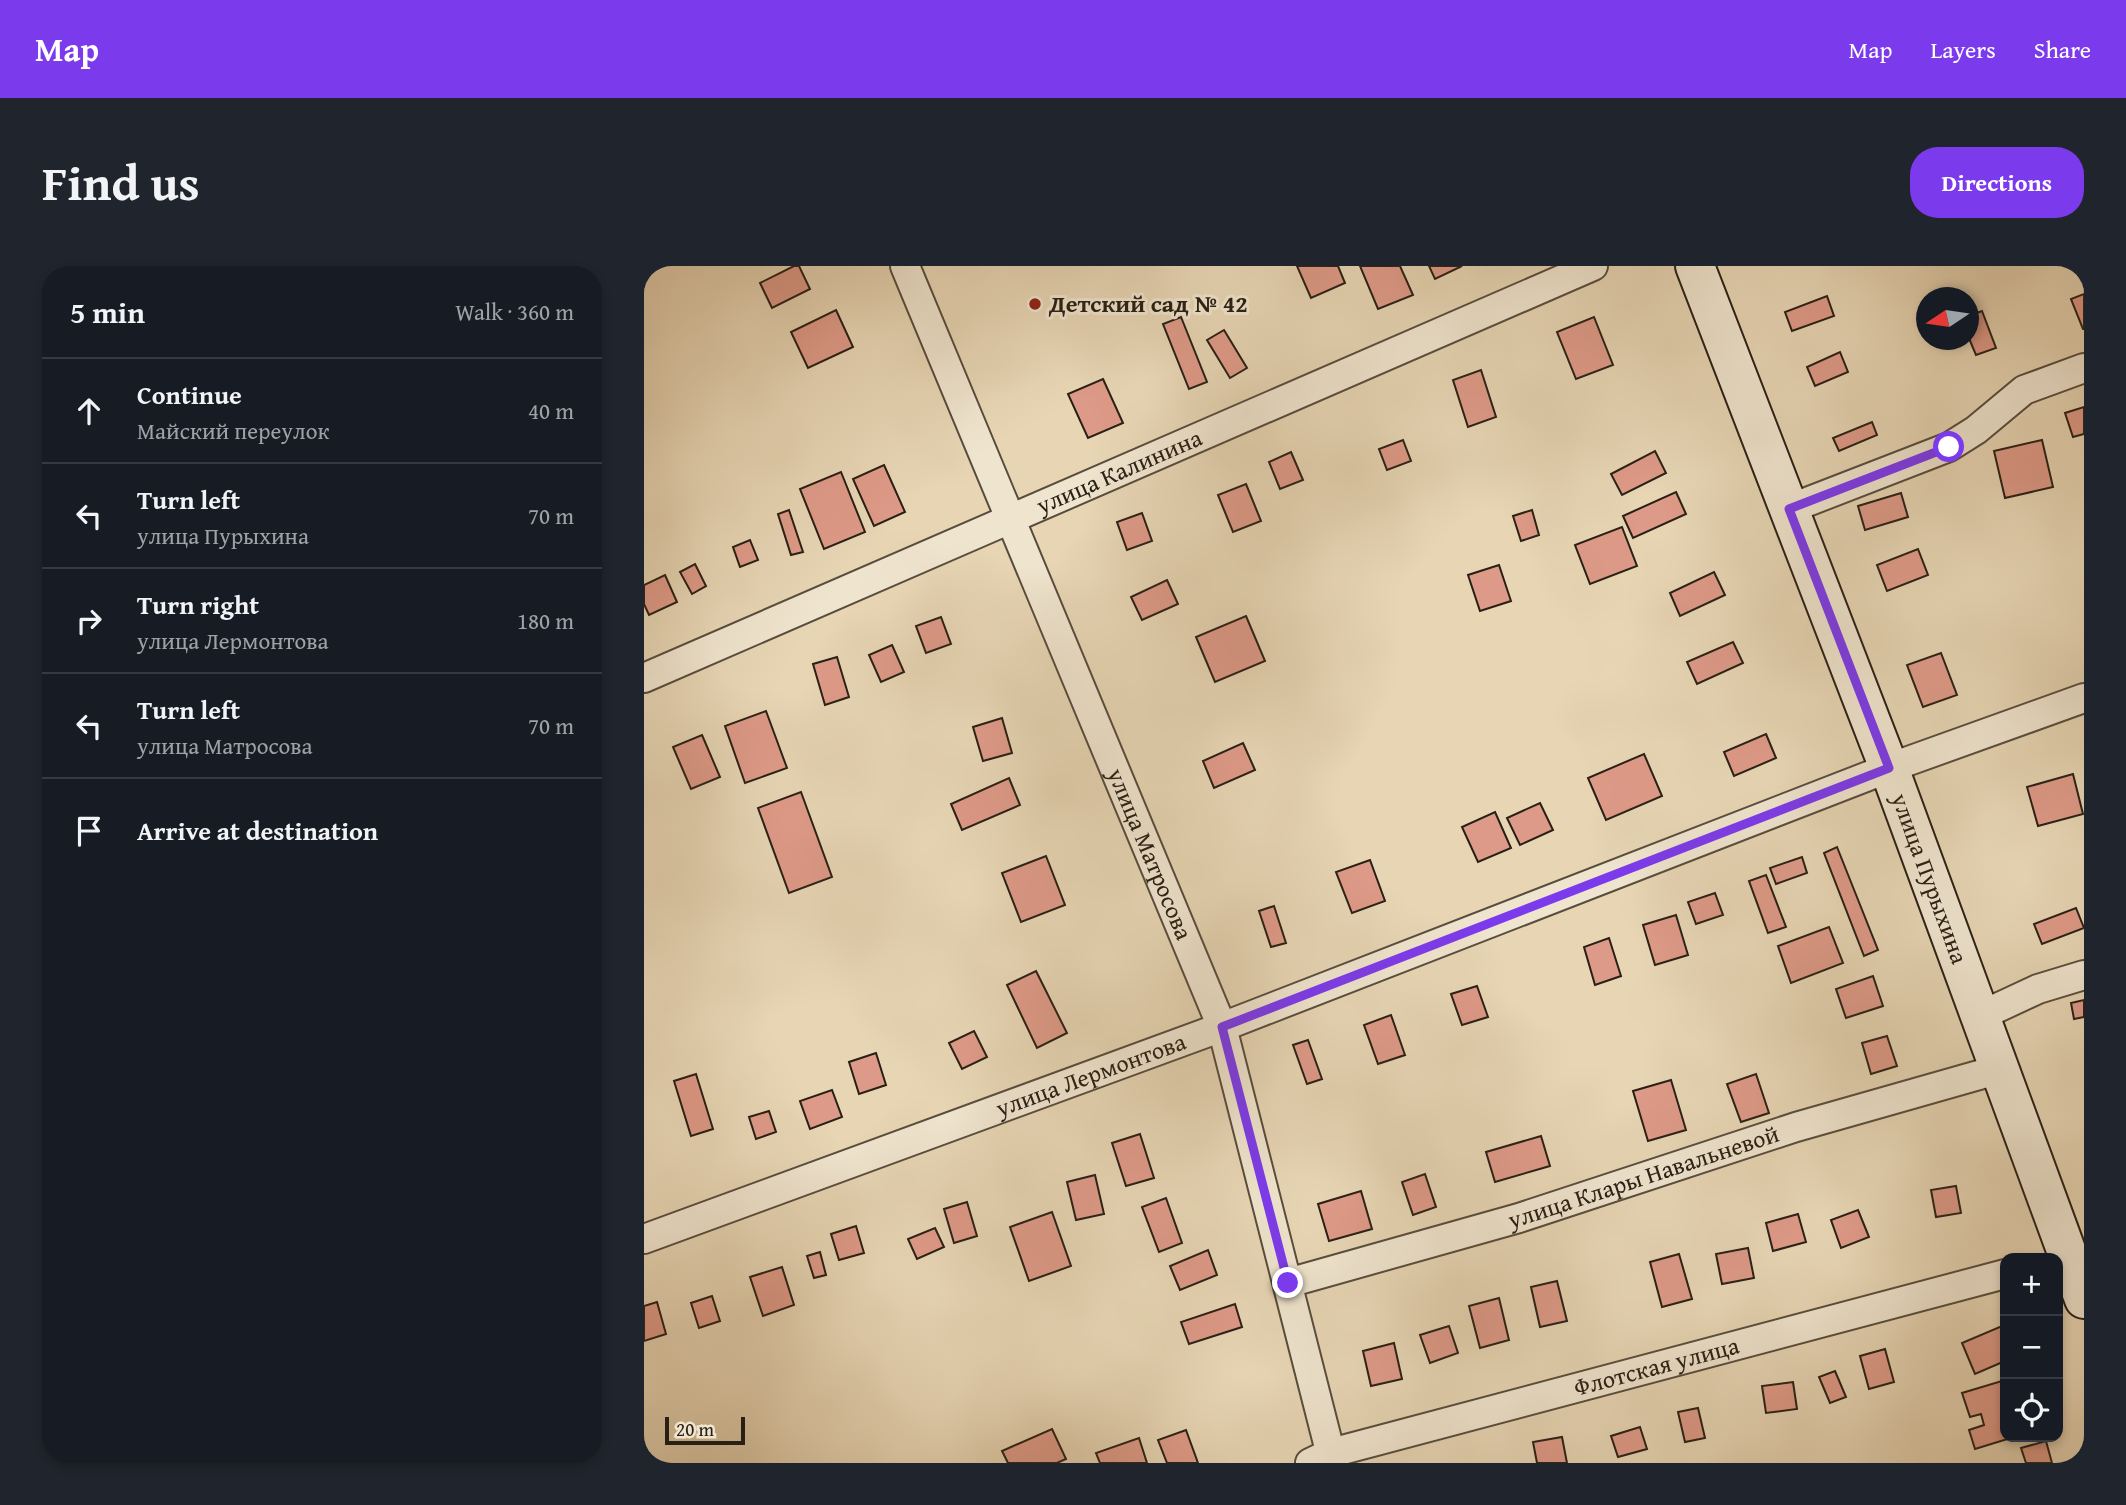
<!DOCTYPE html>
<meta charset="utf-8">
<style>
:root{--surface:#171b24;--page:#20242c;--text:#f1f3f6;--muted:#9ea1a6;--line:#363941;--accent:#7c3aed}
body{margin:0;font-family:"Gentium Book Plus",serif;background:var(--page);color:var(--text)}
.controls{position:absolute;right:21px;bottom:21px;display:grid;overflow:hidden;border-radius:14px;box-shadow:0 4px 10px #0003}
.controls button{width:63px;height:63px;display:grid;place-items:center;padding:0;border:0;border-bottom:2px solid var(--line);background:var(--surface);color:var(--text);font:35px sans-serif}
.compass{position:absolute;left:1272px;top:21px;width:63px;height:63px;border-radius:50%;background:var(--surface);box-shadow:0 4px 10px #0003;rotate:257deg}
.scale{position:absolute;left:21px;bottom:18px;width:80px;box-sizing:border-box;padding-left:7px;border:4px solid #292015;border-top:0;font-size:19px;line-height:24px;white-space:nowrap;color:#292015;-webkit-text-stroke:5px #efe4ce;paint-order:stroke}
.stop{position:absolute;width:21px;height:21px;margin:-16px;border:5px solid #7c3aed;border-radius:50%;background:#fff}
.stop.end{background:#7c3aed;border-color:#fff;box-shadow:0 2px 7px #0008}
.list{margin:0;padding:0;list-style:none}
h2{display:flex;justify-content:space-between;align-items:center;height:91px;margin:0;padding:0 28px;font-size:30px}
h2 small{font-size:23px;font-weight:400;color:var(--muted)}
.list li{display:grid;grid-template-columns:46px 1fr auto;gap:21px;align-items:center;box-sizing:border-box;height:105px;padding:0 28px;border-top:2px solid var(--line)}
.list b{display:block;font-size:26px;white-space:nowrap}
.list p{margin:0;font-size:23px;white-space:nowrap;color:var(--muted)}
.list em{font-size:23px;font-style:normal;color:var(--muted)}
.icon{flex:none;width:38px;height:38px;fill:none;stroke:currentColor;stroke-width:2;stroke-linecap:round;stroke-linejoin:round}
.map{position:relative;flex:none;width:1440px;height:1197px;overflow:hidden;border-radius:28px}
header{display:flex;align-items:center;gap:42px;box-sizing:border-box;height:98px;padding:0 35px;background:var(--accent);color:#fff}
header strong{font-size:33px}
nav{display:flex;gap:38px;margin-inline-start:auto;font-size:24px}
.intro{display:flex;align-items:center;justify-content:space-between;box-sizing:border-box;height:168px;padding:0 42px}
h1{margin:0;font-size:49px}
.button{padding:18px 32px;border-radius:28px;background:var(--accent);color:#fff;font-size:24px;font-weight:700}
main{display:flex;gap:42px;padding:0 42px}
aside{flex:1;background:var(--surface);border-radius:28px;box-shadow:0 4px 10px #0003}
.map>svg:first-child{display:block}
.building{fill:#de9a88;stroke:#292015;stroke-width:2}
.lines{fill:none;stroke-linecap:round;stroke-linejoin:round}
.street-casing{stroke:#584d3d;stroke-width:32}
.secondary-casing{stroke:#292015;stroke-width:42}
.street{stroke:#efe4ce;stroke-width:28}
.secondary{stroke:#efe4ce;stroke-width:38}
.route{stroke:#7c3aed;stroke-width:9}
.poi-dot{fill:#8f2418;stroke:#efe4ce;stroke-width:2.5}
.labels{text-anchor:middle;stroke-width:6;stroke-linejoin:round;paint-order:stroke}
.poi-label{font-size:24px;font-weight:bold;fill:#292015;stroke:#efe4ce;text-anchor:start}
.street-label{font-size:24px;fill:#292015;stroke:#efe4ce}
</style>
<header>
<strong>Map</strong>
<nav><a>Map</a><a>Layers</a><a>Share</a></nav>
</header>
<div class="intro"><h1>Find us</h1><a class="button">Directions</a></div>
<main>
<aside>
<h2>5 min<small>Walk · 360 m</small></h2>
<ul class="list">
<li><svg class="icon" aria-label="ahead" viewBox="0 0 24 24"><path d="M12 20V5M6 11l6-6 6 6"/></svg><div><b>Continue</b><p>Майский переулок</p></div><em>40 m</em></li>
<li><svg class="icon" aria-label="left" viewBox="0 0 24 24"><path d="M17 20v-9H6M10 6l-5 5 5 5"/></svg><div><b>Turn left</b><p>улица Пурыхина</p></div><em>70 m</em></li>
<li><svg class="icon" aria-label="right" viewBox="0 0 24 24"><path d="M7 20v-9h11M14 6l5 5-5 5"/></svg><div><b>Turn right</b><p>улица Лермонтова</p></div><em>180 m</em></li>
<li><svg class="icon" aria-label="left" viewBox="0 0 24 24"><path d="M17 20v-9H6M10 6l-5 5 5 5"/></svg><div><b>Turn left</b><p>улица Матросова</p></div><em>70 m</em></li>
<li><svg class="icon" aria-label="arrive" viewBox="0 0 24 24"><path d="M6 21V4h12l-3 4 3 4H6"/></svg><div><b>Arrive at destination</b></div></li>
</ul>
</aside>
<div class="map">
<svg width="1440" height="1197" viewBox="0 0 1440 1197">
<rect width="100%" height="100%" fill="#e7d5b4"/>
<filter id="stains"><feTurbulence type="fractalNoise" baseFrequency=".00286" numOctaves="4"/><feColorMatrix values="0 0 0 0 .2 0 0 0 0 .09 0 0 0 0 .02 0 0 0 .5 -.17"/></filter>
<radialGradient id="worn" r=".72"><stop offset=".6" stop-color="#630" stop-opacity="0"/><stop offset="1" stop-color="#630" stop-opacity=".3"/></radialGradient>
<g class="building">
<path d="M150 0H155L166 23 128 42 116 17Z"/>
<path d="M653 0H694L701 17 667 32Z"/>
<path d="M716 0H756L769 29 734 43Z"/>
<path d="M785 0H818L791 13Z"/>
<path d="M1440 28V63H1439L1427 33Z"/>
<path d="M1183 30 1190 50 1148 65 1141 46Z"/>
<path d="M192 44 209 81 164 102 147 66Z"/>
<path d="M1338 45 1352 82 1332 89 1324 70V50Z"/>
<path d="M537 51 563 116 545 123 519 58Z"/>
<path d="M950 51 969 99 932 113 913 66Z"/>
<path d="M580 64 603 102 586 112 563 74Z"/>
<path d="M1196 86 1204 106 1171 120 1163 101Z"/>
<path d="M837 104 852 151 824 161 809 114Z"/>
<path d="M459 113 479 157 444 172 424 128Z"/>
<path d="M1440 141V168L1429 171 1421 147Z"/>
<path d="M1228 156 1233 169 1195 185 1189 172Z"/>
<path d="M759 174 767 195 743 204 735 183Z"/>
<path d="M1398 174 1409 221 1361 232 1350 185Z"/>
<path d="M1011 185 1022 207 978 229 967 208Z"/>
<path d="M647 186 659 214 636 223 625 196Z"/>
<path d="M240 199 261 246 230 260 209 213Z"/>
<path d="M197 206 221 266 180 283 156 223Z"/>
<path d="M602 218 617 255 589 266 574 229Z"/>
<path d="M1032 226 1042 248 989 272 979 250Z"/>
<path d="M1257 227 1264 251 1221 264 1214 240Z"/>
<path d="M145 244 159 286 147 289 134 248Z"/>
<path d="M888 244 895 269 877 275 869 250Z"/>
<path d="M498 247 508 275 483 284 473 256Z"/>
<path d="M978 261 993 300 946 318 931 279Z"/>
<path d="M106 274 114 294 96 301 89 281Z"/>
<path d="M1274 283 1284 309 1243 325 1233 299Z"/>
<path d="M51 298 62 320 48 328 36 306Z"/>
<path d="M855 299 867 335 836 345 824 309Z"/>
<path d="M1070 306 1081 329 1036 350 1026 327Z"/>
<path d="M21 309 33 336 5 349 0 338V319Z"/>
<path d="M523 314 534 338 498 354 487 331Z"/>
<path d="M602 350 621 395 571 416 552 371Z"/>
<path d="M297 351 307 378 282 387 272 360Z"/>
<path d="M1089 376 1099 397 1053 418 1043 396Z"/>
<path d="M248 379 260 406 237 416 225 389Z"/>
<path d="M1297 387 1313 429 1279 441 1263 399Z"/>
<path d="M193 391 205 431 181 439 169 398Z"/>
<path d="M122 445 143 502 101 517 81 460Z"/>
<path d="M358 452 368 487 339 495 329 461Z"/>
<path d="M1122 468 1132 492 1090 510 1080 486Z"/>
<path d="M58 469 76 511 47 523 29 481Z"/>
<path d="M599 477 611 504 570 522 559 495Z"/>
<path d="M1000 488 1018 530 962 554 944 512Z"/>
<path d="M1429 508 1439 548 1394 560 1383 521Z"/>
<path d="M365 512 376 539 318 564 307 538Z"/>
<path d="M157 526 188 611 145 627 114 542Z"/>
<path d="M896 537 909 564 876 579 863 552Z"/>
<path d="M851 546 867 582 834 596 818 561Z"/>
<path d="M1193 581 1234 684 1220 690 1180 587Z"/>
<path d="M402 590 421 639 377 656 358 607Z"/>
<path d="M1158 591 1163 607 1132 618 1126 602Z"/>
<path d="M726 594 741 635 708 647 692 606Z"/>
<path d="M1122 609 1142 661 1124 667 1105 615Z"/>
<path d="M1071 627 1079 649 1052 658 1044 636Z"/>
<path d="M630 640 642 677 627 681 615 645Z"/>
<path d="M1432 642 1440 662 1398 678 1390 658Z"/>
<path d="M1032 649 1044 689 1011 699 999 659Z"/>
<path d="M1185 661 1199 697 1147 717 1134 680Z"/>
<path d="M965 672 977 710 951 719 940 681Z"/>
<path d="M392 705 423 767 393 782 363 719Z"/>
<path d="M1229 710 1239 740 1202 752 1192 723Z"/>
<path d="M833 720 844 751 818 759 807 728Z"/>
<path d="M1440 734V751L1430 753 1427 737Z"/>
<path d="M747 749 761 789 734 798 720 759Z"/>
<path d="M330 765 343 791 318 803 305 777Z"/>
<path d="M1243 770 1253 800 1227 808 1218 777Z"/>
<path d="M664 774 678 813 663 818 649 779Z"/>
<path d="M232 787 242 819 215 828 205 796Z"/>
<path d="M52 808 69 863 47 870 30 815Z"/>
<path d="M1112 808 1125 847 1097 856 1083 818Z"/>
<path d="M1027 814 1042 864 1004 875 989 825Z"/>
<path d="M188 824 198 851 166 863 156 835Z"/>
<path d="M125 845 132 866 112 873 105 851Z"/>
<path d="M496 868 510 912 482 920 468 877Z"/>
<path d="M897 870 906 900 851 916 842 886Z"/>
<path d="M781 908 792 941 769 949 758 916Z"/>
<path d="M451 909 460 948 432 954 423 916Z"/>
<path d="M1312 920 1317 947 1292 951 1287 924Z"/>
<path d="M717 925 728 963 685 975 674 938Z"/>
<path d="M522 932 538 977 515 986 498 941Z"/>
<path d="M323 936 333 970 310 977 300 943Z"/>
<path d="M1214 944 1225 971 1197 982 1187 954Z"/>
<path d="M408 946 427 1000 385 1015 366 961Z"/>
<path d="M1154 948 1162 976 1129 985 1122 957Z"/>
<path d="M212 960 220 987 195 994 187 968Z"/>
<path d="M291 962 300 981 273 993 264 973Z"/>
<path d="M1104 982 1110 1012 1078 1018 1072 988Z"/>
<path d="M564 984 573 1009 536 1024 526 1000Z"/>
<path d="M176 986 182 1009 170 1012 163 990Z"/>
<path d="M1035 988 1048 1033 1018 1041 1006 996Z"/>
<path d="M138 1001 150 1039 119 1050 106 1011Z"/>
<path d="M913 1015 923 1055 896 1061 887 1021Z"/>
<path d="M68 1030 76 1055 55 1062 47 1037Z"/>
<path d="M855 1032 865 1074 836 1082 825 1040Z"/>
<path d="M13 1036 22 1068 0 1075V1040Z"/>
<path d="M591 1038 598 1061 545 1078 537 1056Z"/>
<path d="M805 1060 814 1087 786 1097 776 1069Z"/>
<path d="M1358 1060 1361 1068V1095L1331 1108 1318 1077Z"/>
<path d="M750 1077 758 1113 727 1120 719 1085Z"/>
<path d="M1241 1083 1250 1116 1225 1123 1216 1090Z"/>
<path d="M1191 1105 1202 1131 1186 1137 1175 1111Z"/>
<path d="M1361 1114V1171H1370L1331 1183 1325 1164 1340 1159 1337 1148 1326 1151 1318 1127Z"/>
<path d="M1149 1116 1153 1143 1122 1147 1118 1120Z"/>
<path d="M1054 1142 1061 1172 1041 1176 1034 1146Z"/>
<path d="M996 1161 1003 1183 974 1191 967 1170Z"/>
<path d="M408 1163 422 1193 413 1197H364L358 1185Z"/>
<path d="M542 1164 554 1197H523L514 1174Z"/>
<path d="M918 1171 923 1197H893L889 1176Z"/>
<path d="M495 1172 503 1197H456L452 1187Z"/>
<path d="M1402 1175 1408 1197H1382L1377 1182Z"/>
</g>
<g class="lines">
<g class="street-casing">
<g id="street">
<path id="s1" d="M261 0 578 761 689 1197"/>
<path d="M1145 243 1305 181 1332 164 1380 124 1440 102"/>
<path id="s2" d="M0 412 949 0"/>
<path d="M1336 750 1394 723 1440 709"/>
<path id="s3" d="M0 973 578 761 1245 502 1440 432"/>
<path id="s4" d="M644 1017 875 952 1152 861 1356 803"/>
<path id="s5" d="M666 1197 687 1187 1361 1008"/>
</g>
</g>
<g class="secondary-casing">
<g id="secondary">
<path id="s6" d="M1051 0 1245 502 1440 1033"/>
</g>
</g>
<use href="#street" class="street"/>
<use href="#secondary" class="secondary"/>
</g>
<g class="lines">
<path class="route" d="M644 1017 578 761 1245 502 1145 243 1305 181"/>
</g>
<circle class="poi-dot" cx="391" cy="38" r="7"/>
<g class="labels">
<g class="poi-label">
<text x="405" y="46">Детский сад № 42</text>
</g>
<g class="street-label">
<text dy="8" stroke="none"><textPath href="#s2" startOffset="518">улица Калинина</textPath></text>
<text dy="8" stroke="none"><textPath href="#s1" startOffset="637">улица Матросова</textPath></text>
<text dy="8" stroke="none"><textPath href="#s6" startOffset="656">улица Пурыхина</textPath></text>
<text dy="8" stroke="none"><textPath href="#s3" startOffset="476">улица Лермонтова</textPath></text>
<text dy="8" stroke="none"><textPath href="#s4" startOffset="371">улица Клары Навальневой</textPath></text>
<text dy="8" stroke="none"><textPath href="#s5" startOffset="360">Флотская улица</textPath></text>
</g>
</g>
<rect width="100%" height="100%" filter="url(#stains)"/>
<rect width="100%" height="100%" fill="url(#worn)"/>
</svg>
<div class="controls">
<button>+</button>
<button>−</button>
<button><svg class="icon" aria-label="locate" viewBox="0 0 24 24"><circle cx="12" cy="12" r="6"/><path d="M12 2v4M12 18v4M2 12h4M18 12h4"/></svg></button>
</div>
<svg class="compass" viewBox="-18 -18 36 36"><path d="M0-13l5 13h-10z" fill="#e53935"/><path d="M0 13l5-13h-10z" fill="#9ea1a6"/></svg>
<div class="scale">20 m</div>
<div class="stop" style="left:1305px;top:181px"></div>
<div class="stop end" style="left:644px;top:1017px"></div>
</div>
</main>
